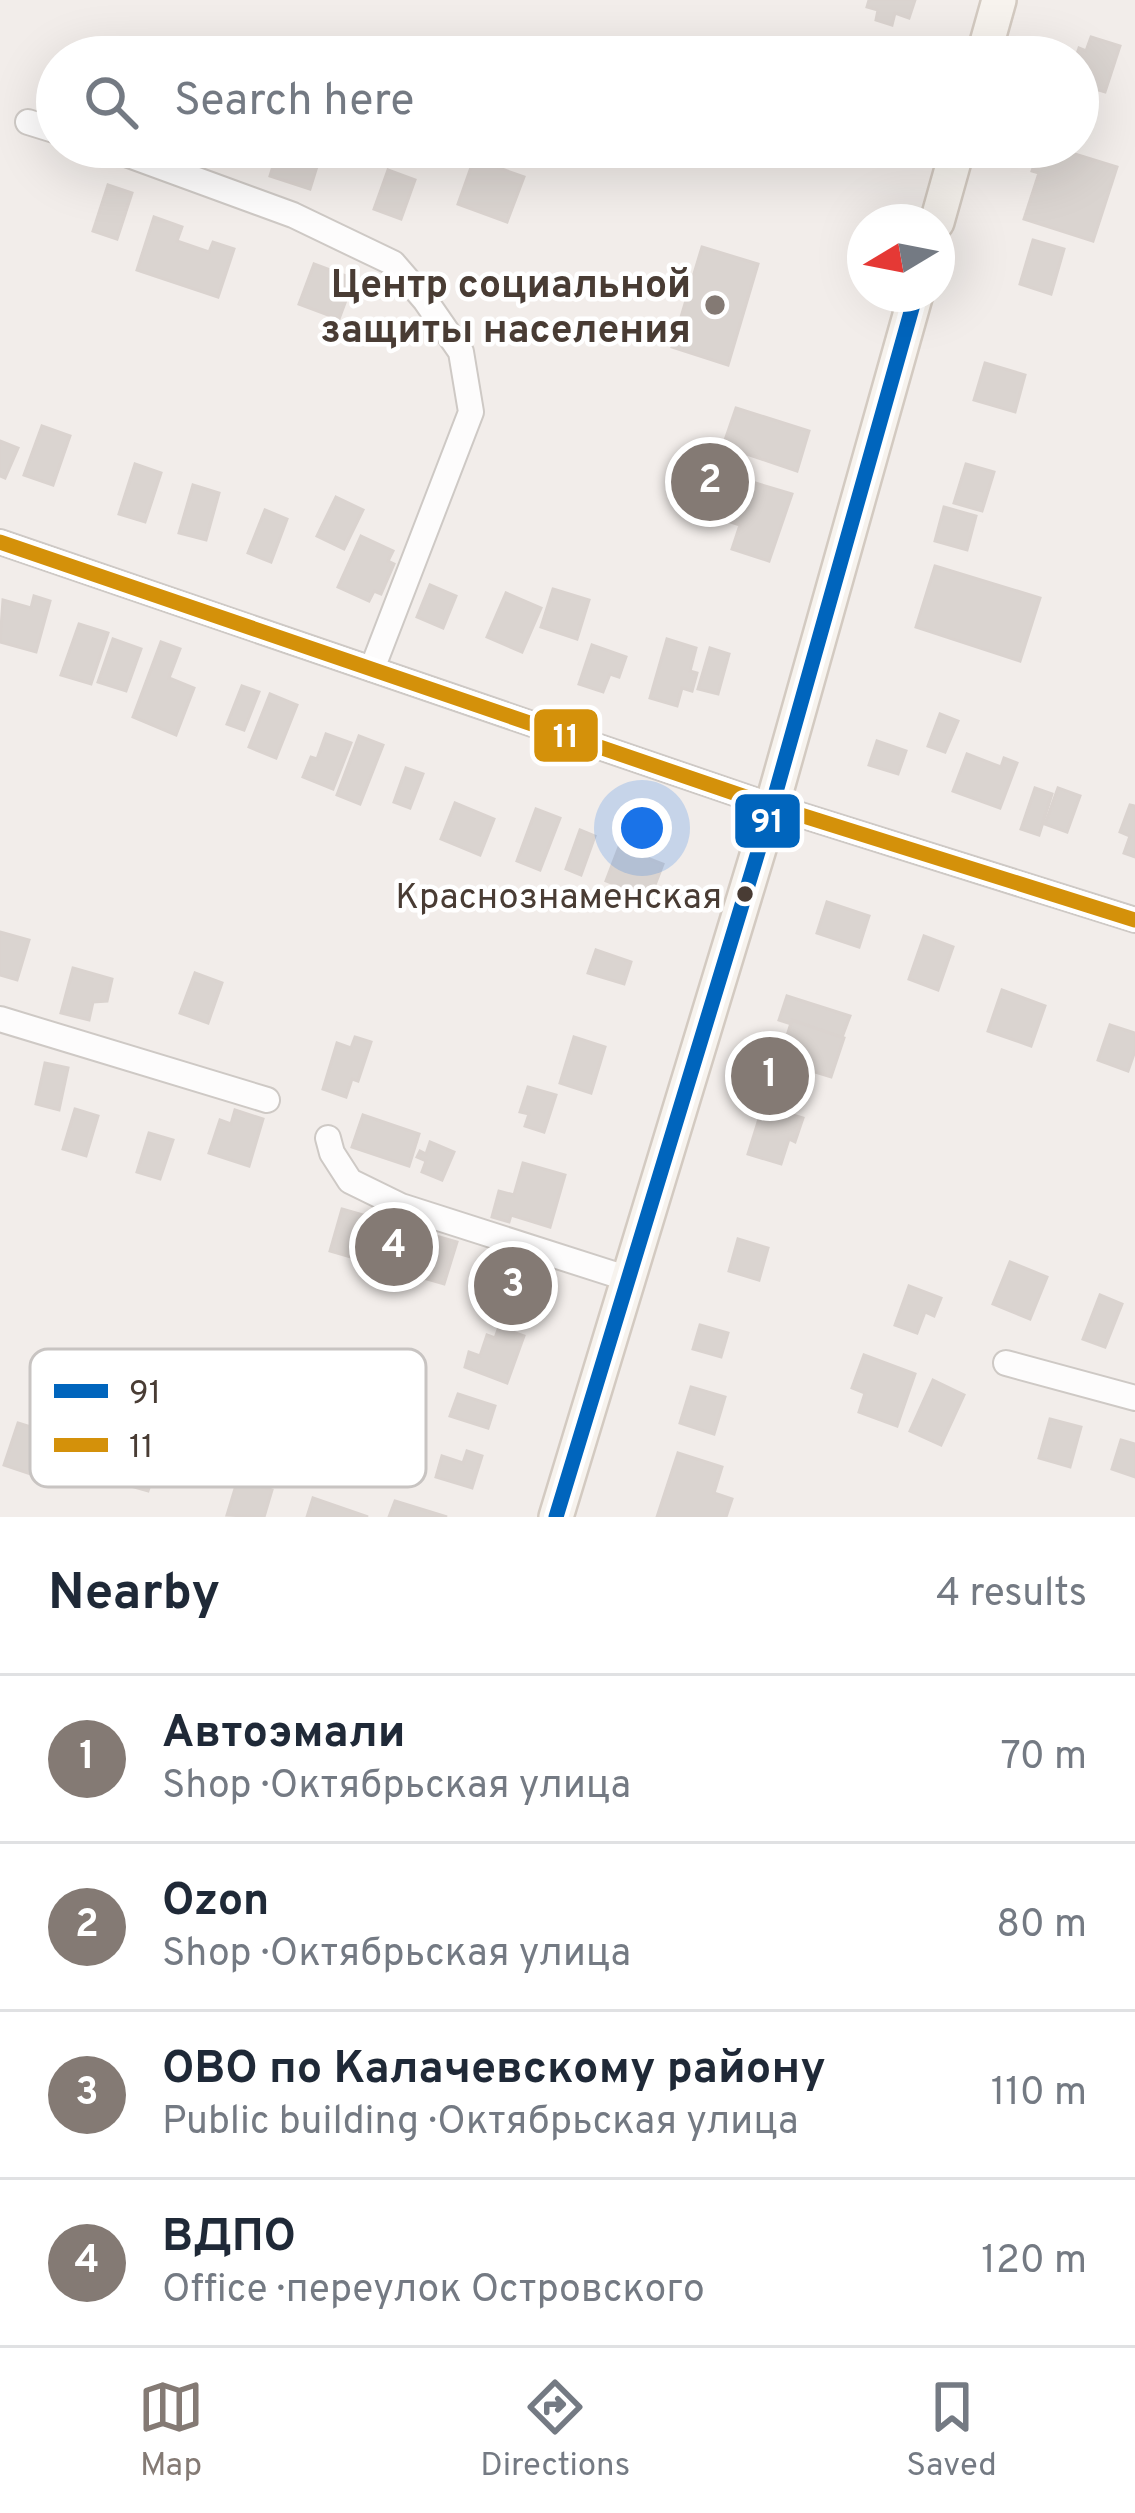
<!DOCTYPE html>
<meta charset="utf-8">
<style>
:root{--surface:#fff;--page:#f2f2f3;--text:#1f2937;--muted:#747a83;--line:#e0e1e3;--accent:#847a74}
body{margin:0;font-family:Overpass,sans-serif;background:var(--page);color:var(--text)}
.compass{position:absolute;left:847px;top:204px;width:108px;height:108px;border-radius:50%;background:var(--surface);box-shadow:0 12px 48px #0002;rotate:260deg}
.you{position:absolute;left:642px;top:828px;width:42px;height:42px;margin:-30px;border:9px solid #fff;border-radius:50%;background:#1a73e8;box-shadow:0 0 0 18px #1a73e833}
.badge{display:grid;place-items:center;width:78px;height:78px;border-radius:50%;background:var(--accent);color:#fff;font-size:39px;font-weight:700}
.pin{position:absolute;translate:-50% -50%;border:6px solid #fff;box-shadow:0 3px 12px #0006}
.list{margin:0;padding:0;list-style:none}
h2{display:flex;justify-content:space-between;align-items:center;height:156px;margin:0;padding:0 48px;font-size:51px}
h2 small{font-size:39px;font-weight:400;color:var(--muted)}
.list li{display:grid;grid-template-columns:78px 1fr auto;gap:36px;align-items:center;box-sizing:border-box;height:168px;padding:0 48px;border-top:3px solid var(--line)}
.list b{display:block;font-size:45px;white-space:nowrap}
.list p{margin:0;font-size:39px;white-space:nowrap;color:var(--muted)}
.list em{font-size:39px;font-style:normal;color:var(--muted)}
.icon{flex:none;width:66px;height:66px;fill:none;stroke:currentColor;stroke-width:2;stroke-linecap:round;stroke-linejoin:round}
.map{position:relative;flex:none;width:1135px;height:1517px;overflow:hidden}
.search{position:absolute;background:var(--surface);box-shadow:0 12px 48px #0002;left:36px;right:36px;top:36px;height:132px;display:flex;align-items:center;gap:30px;box-sizing:border-box;padding:0 42px;border-radius:66px;color:var(--muted);font-size:45px}
.sheet{height:828px;background:var(--surface)}
nav{display:flex;justify-content:space-around;align-items:center;box-sizing:border-box;height:168px;border-top:3px solid var(--line);background:var(--surface);font-size:33px;color:var(--muted)}
nav a{display:grid;justify-items:center;gap:6px}
nav .on{color:var(--accent)}
.map>svg:first-child{display:block}
.building{fill:#dad4d0;stroke:#dad3cf;stroke-width:3}
.lines{fill:none;stroke-linecap:round;stroke-linejoin:round}
.minor-casing{stroke:#cec9c5;stroke-width:28}
.secondary-casing{stroke:#d3cac1;stroke-width:38}
.minor{stroke:#fdfcfc;stroke-width:24}
.secondary{stroke:#f7f3ee;stroke-width:33}
.bus-1-casing{stroke:#fff;stroke-width:24}
.bus-2-casing{stroke:#fff;stroke-width:24}
.bus-1{stroke:#0065bd;stroke-width:15}
.bus-2{stroke:#d4910a;stroke-width:15}
.poi-dot{fill:#847a74;stroke:#fff;stroke-width:4.5}
.bus-dot{fill:#493c34;stroke:#fff;stroke-width:4.5}
.labels{text-anchor:middle;stroke-width:9;stroke-linejoin:round;paint-order:stroke}
.bus-label{font-size:36px;fill:#493c34;stroke:#fff;text-anchor:end}
.poi-label{font-size:39px;font-weight:bold;fill:#493c34;stroke:#fff;text-anchor:end}
.key{fill:#fff;stroke:#c8c4c2;stroke-width:3}
.key-label{font-size:33px;fill:#493c34}
.line-badge{stroke:#fff;stroke-width:4.5}
.badge-label{font-size:33px;text-anchor:middle;font-weight:bold;fill:#fff}
</style>
<div class="map">
<svg width="1135" height="1517" viewBox="0 0 1135 1517">
<rect width="100%" height="100%" fill="#f2edea"/>
<g class="building">
<path d="M869 0H915L909 18 895 13 892 25 876 20 878 10 867 7Z"/>
<path d="M1091 37 1120 46 1105 92 1078 84 1082 72 1078 71 1076 57 1079 48 1086 51Z"/>
<path d="M279 147H323L310 189 270 176Z"/>
<path d="M854 147H887L882 163 852 154Z"/>
<path d="M1052 147 1117 167 1093 241 1024 219 1039 173 1032 171 1039 150 1050 154Z"/>
<path d="M474 159 524 177 507 222 458 204Z"/>
<path d="M388 170 415 180 401 219 374 209Z"/>
<path d="M108 185 132 193 117 239 93 231Z"/>
<path d="M154 217 182 227 177 241 209 252 213 242 234 249 218 297 137 270Z"/>
<path d="M1033 240 1064 249 1051 294 1020 284Z"/>
<path d="M702 247 758 264 728 365 672 347Z"/>
<path d="M314 264 354 279 339 319 299 304Z"/>
<path d="M985 363 1025 375 1015 412 974 400Z"/>
<path d="M736 408 809 431 797 471 723 446Z"/>
<path d="M42 426 70 436 53 485 24 475Z"/>
<path d="M0 441 18 448 5 478 0 476Z"/>
<path d="M689 463 792 494 769 561 732 549 740 525 677 505Z"/>
<path d="M135 464 161 473 145 522 119 514Z"/>
<path d="M966 464 994 472 982 511 954 503Z"/>
<path d="M193 485 219 493 206 540 179 533Z"/>
<path d="M336 497 363 510 344 549 317 536Z"/>
<path d="M944 507 976 516 967 550 935 541Z"/>
<path d="M265 510 287 519 271 562 248 553Z"/>
<path d="M361 536 393 551 388 561 394 564 381 594 374 591 369 601 338 587Z"/>
<path d="M935 566 1040 598 1020 661 916 627Z"/>
<path d="M430 585 456 596 443 628 417 617Z"/>
<path d="M553 589 589 600 577 639 541 627Z"/>
<path d="M506 593 541 608 522 652 487 637Z"/>
<path d="M34 596 50 601 36 652 0 642 3 600 31 608Z"/>
<path d="M79 624 108 633 91 684 61 675Z"/>
<path d="M113 639 141 649 126 691 98 682Z"/>
<path d="M667 639 696 648 690 671 697 673 692 691 682 688 677 706 650 698Z"/>
<path d="M161 642 180 649 169 678 194 688 176 735 133 717Z"/>
<path d="M592 645 626 657 619 677 610 674 603 692 579 684Z"/>
<path d="M710 648 729 654 718 694 698 689Z"/>
<path d="M242 686 259 692 244 730 227 724Z"/>
<path d="M270 694 297 705 276 758 249 747Z"/>
<path d="M940 714 958 721 945 752 928 746Z"/>
<path d="M326 734 351 743 333 789 303 777 311 757 317 759Z"/>
<path d="M359 736 383 745 360 804 337 795Z"/>
<path d="M877 741 906 751 898 774 869 765Z"/>
<path d="M967 754 1001 767 1004 758 1017 763 1000 808 953 791Z"/>
<path d="M406 768 423 774 410 808 394 802Z"/>
<path d="M1035 788 1052 794 1039 835 1021 829Z"/>
<path d="M1058 788 1080 796 1067 832 1045 824Z"/>
<path d="M455 803 494 819 480 855 441 839Z"/>
<path d="M1130 805 1135 806V857L1124 853 1130 836 1120 832Z"/>
<path d="M536 809 560 818 540 870 517 861Z"/>
<path d="M580 830 595 836 581 875 566 869Z"/>
<path d="M619 847 663 864 650 898 606 881Z"/>
<path d="M827 902 869 916 859 947 817 933Z"/>
<path d="M0 932 29 940 17 980 0 975Z"/>
<path d="M924 936 953 947 938 990 909 979Z"/>
<path d="M596 950 631 962 624 984 588 973Z"/>
<path d="M73 968 112 979 107 1001 93 1002 89 1020 61 1013Z"/>
<path d="M195 973 222 983 208 1023 180 1013Z"/>
<path d="M1002 990 1045 1006 1031 1046 988 1031Z"/>
<path d="M787 996 850 1016 841 1040 779 1020Z"/>
<path d="M792 1020 844 1038 831 1077 779 1061Z"/>
<path d="M1110 1025 1135 1033V1051L1128 1071 1098 1060Z"/>
<path d="M355 1037 371 1042 358 1081 352 1079 346 1097 323 1089 337 1043 351 1048Z"/>
<path d="M574 1037 605 1047 591 1093 560 1083Z"/>
<path d="M767 1057 811 1072 800 1103 756 1088Z"/>
<path d="M45 1063 68 1068 59 1110 36 1104Z"/>
<path d="M528 1087 556 1095 544 1132 525 1126 529 1114 520 1112Z"/>
<path d="M763 1106 803 1118 795 1142 789 1139 781 1164 748 1154Z"/>
<path d="M75 1109 98 1116 86 1156 63 1149Z"/>
<path d="M235 1110 263 1119 249 1166 209 1153 220 1120 231 1124Z"/>
<path d="M363 1115 419 1134 409 1166 352 1147Z"/>
<path d="M149 1133 173 1140 160 1179 137 1172Z"/>
<path d="M430 1142 454 1152 442 1180 422 1172 426 1161 417 1157 420 1151 426 1154Z"/>
<path d="M523 1163 565 1175 550 1227 511 1215 509 1222 492 1217 499 1191 514 1195Z"/>
<path d="M342 1209 457 1242 444 1284 330 1251Z"/>
<path d="M738 1239 768 1248 759 1280 729 1271Z"/>
<path d="M497 1250 528 1260 525 1270 542 1275 532 1312 483 1298Z"/>
<path d="M1010 1262 1047 1277 1030 1319 993 1304Z"/>
<path d="M909 1286 941 1298 934 1316 925 1312 917 1333 895 1325Z"/>
<path d="M1100 1295 1122 1304 1105 1347 1083 1339Z"/>
<path d="M700 1325 728 1333 721 1357 693 1349Z"/>
<path d="M499 1327 524 1336 507 1383 465 1367 469 1352 480 1356 487 1335 495 1338Z"/>
<path d="M864 1355 915 1374 897 1426 859 1412 865 1393 852 1388Z"/>
<path d="M933 1380 964 1395 941 1445 910 1431Z"/>
<path d="M691 1387 725 1397 714 1434 680 1423Z"/>
<path d="M458 1394 495 1406 488 1428 450 1416Z"/>
<path d="M1050 1419 1081 1427 1070 1467 1039 1458Z"/>
<path d="M18 1423 50 1433 37 1476 4 1465Z"/>
<path d="M1121 1440 1135 1444V1477L1112 1469Z"/>
<path d="M139 1446 160 1453 148 1491 127 1485Z"/>
<path d="M467 1451 482 1456 472 1488 436 1477 442 1456 463 1463Z"/>
<path d="M678 1453 722 1467 714 1493 732 1499 726 1517H657Z"/>
<path d="M238 1479 272 1490 264 1517 227 1515Z"/>
<path d="M313 1498 368 1517H307Z"/>
<path d="M395 1501 447 1517H389Z"/>
</g>
<g class="lines">
<g class="minor-casing">
<g id="minor">
<path d="M28 122 57 131"/>
<path d="M107 147 293 215 393 263 425 300 461 352 471 412 372 669"/>
<path d="M0 542 772 806 1135 920"/>
<path d="M0 1019 267 1100"/>
<path d="M328 1138 332 1153 350 1181 401 1206 629 1279"/>
<path d="M1006 1363 1135 1398"/>
</g>
</g>
<g class="secondary-casing">
<g id="secondary">
<path d="M983 57 999 0"/>
<path d="M937 222 958 147"/>
<path d="M556 1517 772 806 916 294"/>
</g>
</g>
<use href="#minor" class="minor"/>
<use href="#secondary" class="secondary"/>
<g class="bus-1-casing">
<path id="bus-1" d="M556 1517 772 806 916 294"/>
</g>
<g class="bus-2-casing">
<path id="bus-2" d="M0 542 772 806 1135 920"/>
</g>
<use href="#bus-1" class="bus-1"/>
<use href="#bus-2" class="bus-2"/>
</g>
<circle class="poi-dot" cx="715" cy="305" r="12"/>
<circle class="bus-dot" cx="745" cy="894" r="10"/>
<g class="labels">
<g class="bus-label">
<text x="722" y="908">Краснознаменская</text>
</g>
<g class="poi-label">
<text x="691" y="297">Центр социальной<tspan x="691" dy="45">защиты населения</tspan></text>
</g>
</g>
<rect x="30" y="1349" width="396" height="138" rx="18" class="key"/>
<rect x="54" y="1384" width="54" height="14" fill="#0065bd"/>
<rect x="54" y="1438" width="54" height="14" fill="#d4910a"/>
<g class="key-label">
<text x="129" y="1403">91</text>
<text x="129" y="1457">11</text>
</g>
<g class="line-badge">
<rect x="532" y="707" width="68" height="57" rx="12" fill="#d4910a"/>
<rect x="733" y="792" width="69" height="58" rx="12" fill="#0065bd"/>
</g>
<g class="badge-label">
<text x="566" y="747">11</text>
<text x="767" y="832">91</text>
</g>
</svg>
<svg class="compass" viewBox="-18 -18 36 36"><path d="M0-13l5 13h-10z" fill="#e53935"/><path d="M0 13l5-13h-10z" fill="#747a83"/></svg>
<div class="you"></div>
<div class="pin badge" style="left:770px;top:1076px">1</div>
<div class="pin badge" style="left:710px;top:482px">2</div>
<div class="pin badge" style="left:513px;top:1286px">3</div>
<div class="pin badge" style="left:394px;top:1247px">4</div>
<div class="search"><svg class="icon" aria-label="search" viewBox="0 0 24 24"><circle cx="10" cy="10" r="6"/><path d="M15 15l6 6"/></svg>Search here</div>
</div>
<section class="sheet">
<h2>Nearby<small>4 results</small></h2>
<ul class="list">
<li><span class="badge">1</span><div><b>Автоэмали</b><p>Shop · Октябрьская улица</p></div><em>70 m</em></li>
<li><span class="badge">2</span><div><b>Ozon</b><p>Shop · Октябрьская улица</p></div><em>80 m</em></li>
<li><span class="badge">3</span><div><b>ОВО по Калачевскому району</b><p>Public building · Октябрьская улица</p></div><em>110 m</em></li>
<li><span class="badge">4</span><div><b>ВДПО</b><p>Office · переулок Островского</p></div><em>120 m</em></li>
</ul>
</section>
<nav>
<a class="on"><svg class="icon" aria-label="map" viewBox="0 0 24 24"><path d="M3 6l6-2 6 2 6-2v14l-6 2-6-2-6 2zM9 4v14M15 6v14"/></svg>Map</a>
<a><svg class="icon" aria-label="directions" viewBox="0 0 24 24"><path d="M12 3l9 9-9 9-9-9zM9 14v-3h6M13 9l2 2-2 2"/></svg>Directions</a>
<a><svg class="icon" aria-label="saved" viewBox="0 0 24 24"><path d="M7 4h10v16l-5-4-5 4z"/></svg>Saved</a>
</nav>
